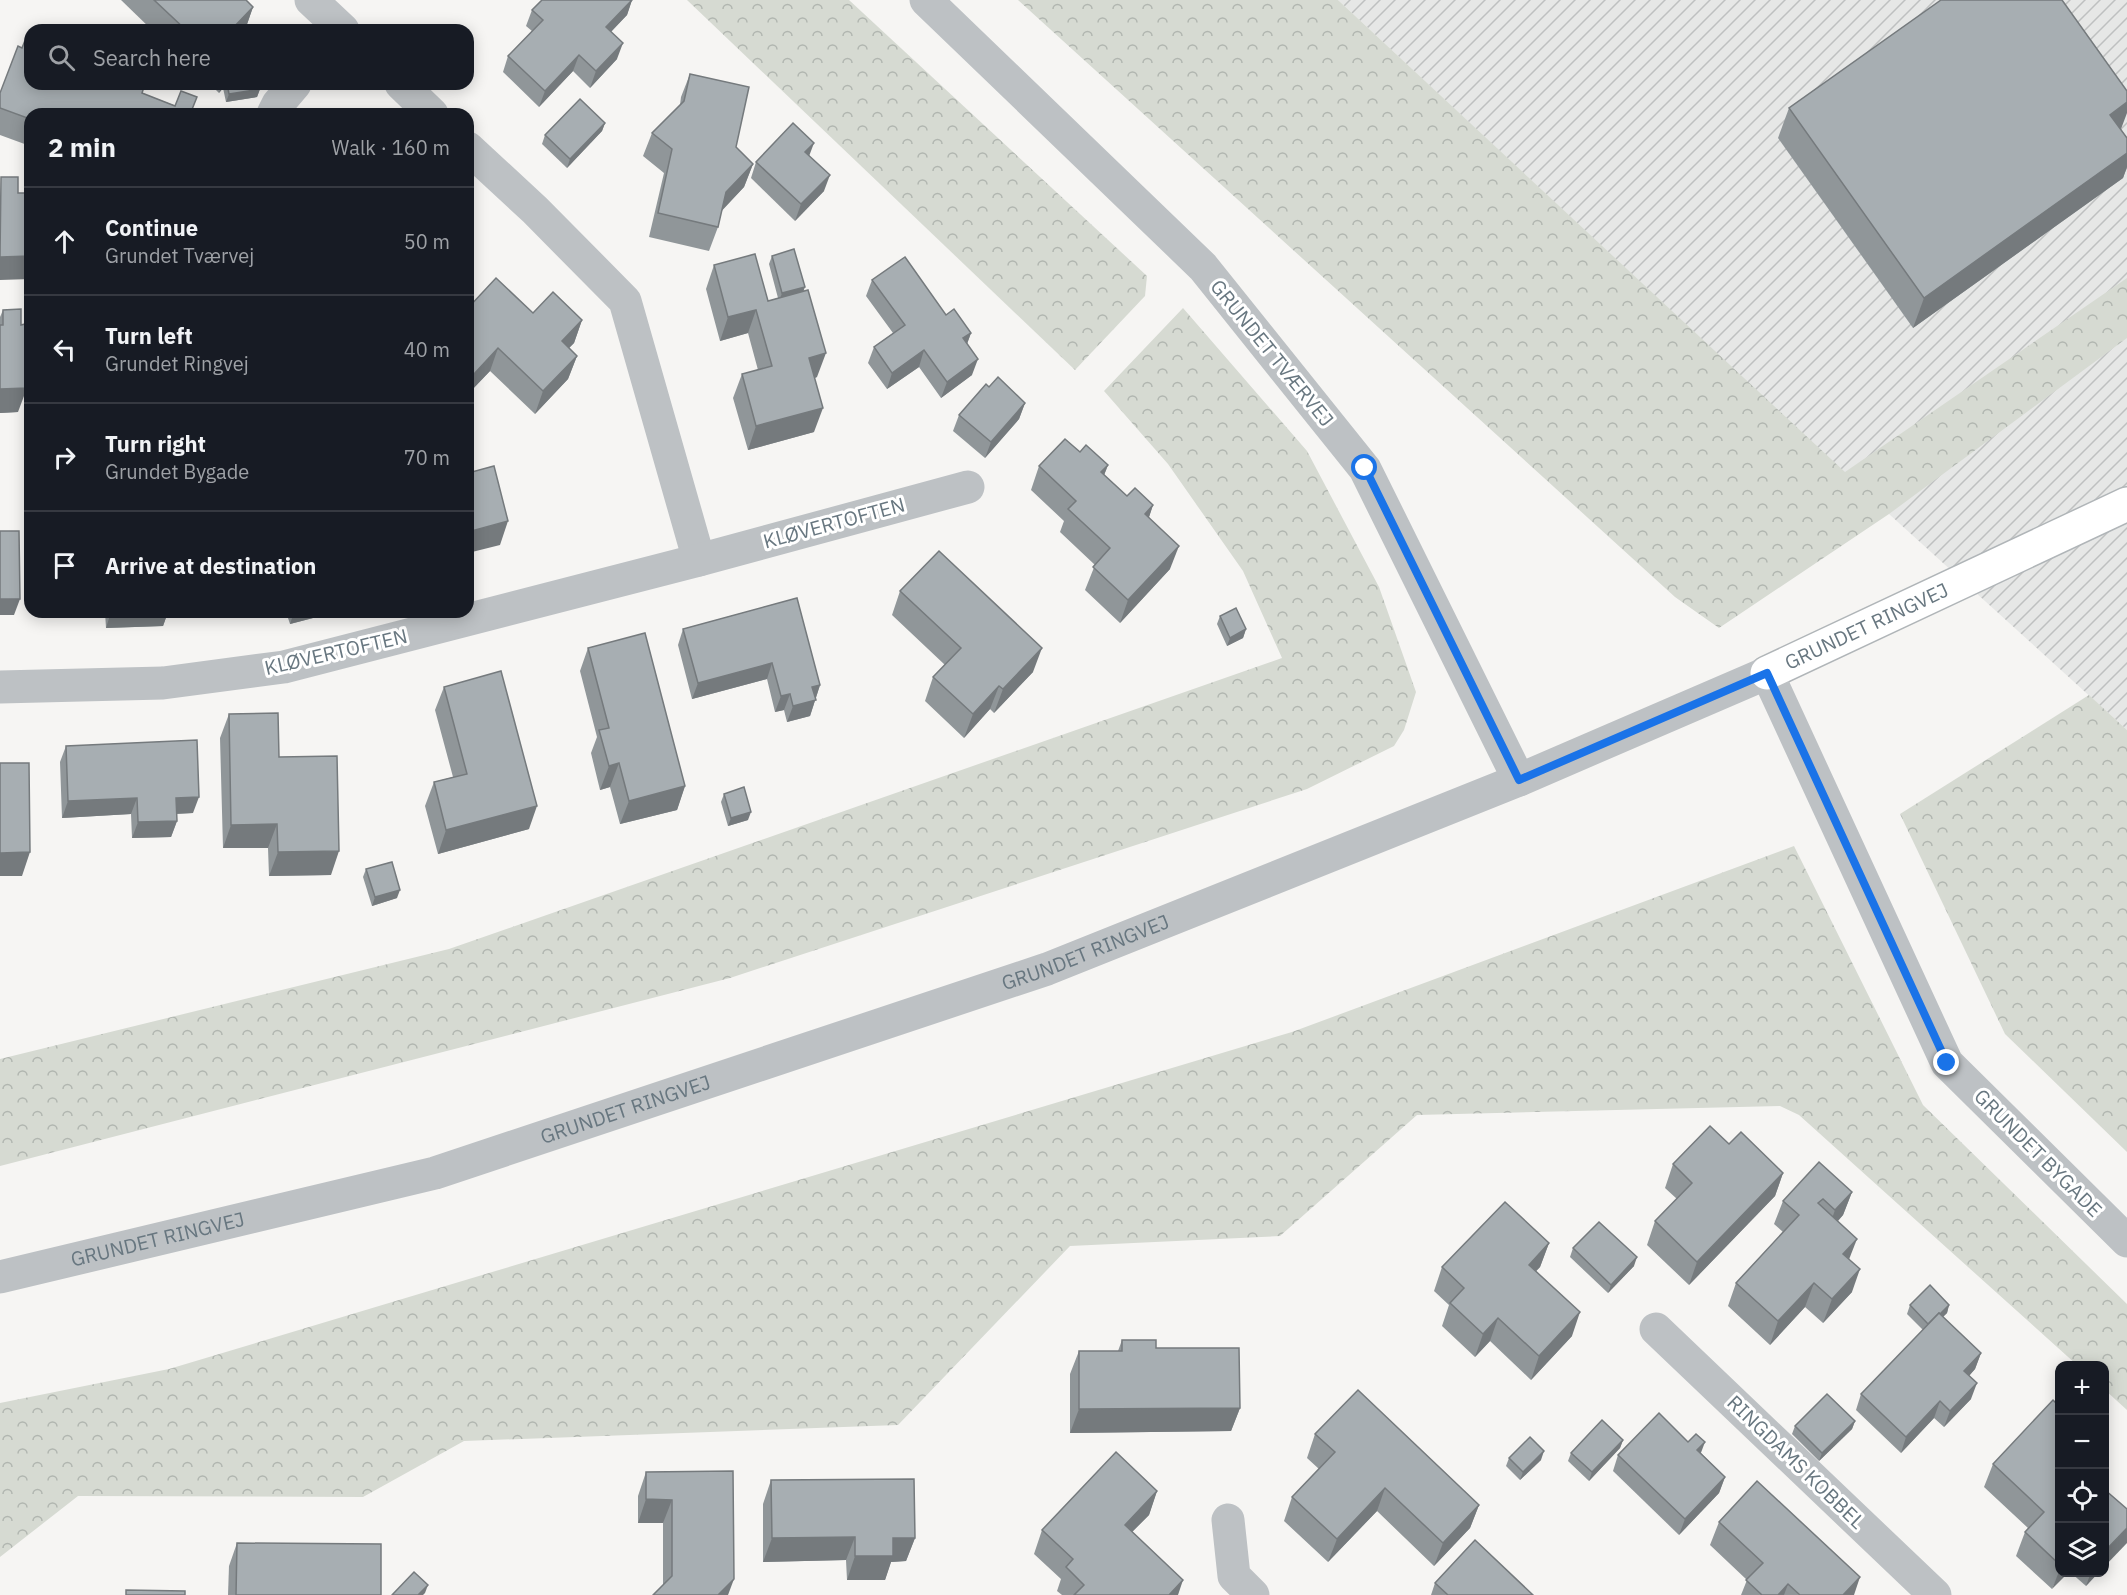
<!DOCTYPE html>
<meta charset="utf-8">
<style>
:root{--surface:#171b24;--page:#242831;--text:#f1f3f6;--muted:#9ea1a6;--line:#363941}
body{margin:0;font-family:"IBM Plex Sans",sans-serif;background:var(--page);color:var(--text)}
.controls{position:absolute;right:18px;bottom:18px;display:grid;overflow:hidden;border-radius:12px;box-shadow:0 3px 15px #0003}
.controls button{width:54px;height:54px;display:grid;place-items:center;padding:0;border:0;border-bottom:2px solid var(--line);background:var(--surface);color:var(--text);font:30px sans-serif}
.stop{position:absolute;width:18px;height:18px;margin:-14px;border:4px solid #1a73e8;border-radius:50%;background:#fff}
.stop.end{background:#1a73e8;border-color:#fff;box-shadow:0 2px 6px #0008}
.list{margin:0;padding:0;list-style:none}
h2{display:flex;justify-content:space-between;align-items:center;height:78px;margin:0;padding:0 24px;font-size:26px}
h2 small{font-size:20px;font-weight:400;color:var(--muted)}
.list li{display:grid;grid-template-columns:39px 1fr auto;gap:18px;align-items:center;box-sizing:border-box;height:108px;padding:0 24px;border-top:2px solid var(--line)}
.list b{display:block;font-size:22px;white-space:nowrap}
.list p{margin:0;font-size:20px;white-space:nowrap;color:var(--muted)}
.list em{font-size:20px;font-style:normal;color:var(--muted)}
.icon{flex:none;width:33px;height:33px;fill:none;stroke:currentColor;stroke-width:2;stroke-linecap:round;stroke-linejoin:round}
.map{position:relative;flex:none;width:2127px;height:1595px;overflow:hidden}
.search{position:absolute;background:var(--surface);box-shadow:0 3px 15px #0003;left:24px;top:24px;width:450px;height:66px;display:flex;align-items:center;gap:15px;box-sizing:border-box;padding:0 21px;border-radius:18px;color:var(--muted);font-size:22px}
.panel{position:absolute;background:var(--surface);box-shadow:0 3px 15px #0003;left:24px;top:108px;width:450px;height:510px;border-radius:18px}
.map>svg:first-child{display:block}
.industrial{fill:url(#industrial-furrows)}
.forest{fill:url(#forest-crowns)}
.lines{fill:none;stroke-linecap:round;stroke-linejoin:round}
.secondary-casing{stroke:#b0b5b8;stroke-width:36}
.street{stroke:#bdc1c4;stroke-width:33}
.secondary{stroke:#fff;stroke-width:33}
.wall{fill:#909699}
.shaded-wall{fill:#757a7d}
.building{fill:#a7aeb2;stroke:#757a7d;stroke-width:1.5}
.route{stroke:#1a73e8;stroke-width:8}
.labels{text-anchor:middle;stroke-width:6;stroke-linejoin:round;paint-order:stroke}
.street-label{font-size:20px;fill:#687780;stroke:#fff}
</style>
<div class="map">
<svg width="2127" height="1595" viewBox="0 0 2127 1595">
<defs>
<pattern id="industrial-furrows" width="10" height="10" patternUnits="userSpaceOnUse" patternTransform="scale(1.5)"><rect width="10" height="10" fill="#e6e7e6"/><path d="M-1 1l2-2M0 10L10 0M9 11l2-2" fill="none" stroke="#bec0c0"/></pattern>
<pattern id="forest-crowns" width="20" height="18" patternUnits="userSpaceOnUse" patternTransform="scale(1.5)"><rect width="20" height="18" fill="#d6dad2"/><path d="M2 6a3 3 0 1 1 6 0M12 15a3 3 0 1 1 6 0" fill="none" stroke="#b1b6b0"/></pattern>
</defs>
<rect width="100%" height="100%" fill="#f6f5f3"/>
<path class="industrial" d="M1338 0H2127V730L1889 514Z"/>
<g class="forest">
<path d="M687 0H849L1147 276 1145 296 1075 370Z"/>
<path d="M1018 0H1338L1845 472 2127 278V338L1889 514 1719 628 1675 597Z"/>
<path d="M1183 308 1307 451 1379 587 1416 692 1404 730 1394 746 1307 789 730 978 0 1166V1059L449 949 1282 658 1243 571 1168 464 1104 391Z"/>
<path d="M2089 695 2127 730V1152L2005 1034 1900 814Z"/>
<path d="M1794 846 1923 1105 2127 1304V1410L2105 1390 2104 1366 2077 1365 1799 1115 1780 1106 1417 1115 1280 1236 1070 1246 898 1425 464 1441 363 1497 78 1496 0 1557V1403L169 1369 1292 1032Z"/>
</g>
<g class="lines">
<g class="secondary-casing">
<g id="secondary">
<path id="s2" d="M1767 673 2127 504"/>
</g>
</g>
<g class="street">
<path d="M311 0 343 30"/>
<path d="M926 0 1203 267 1365 469 1519 780"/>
<path d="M401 84 432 114"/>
<path d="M273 114 278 104 295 84"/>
<path d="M468 148 535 210 625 301 699 560"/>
<path d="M0 687 163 683 284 667 699 560 968 487"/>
<path id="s1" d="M0 1277 435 1173 1047 969 1519 780 1767 673 1947 1063 2127 1241"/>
<path d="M1656 1329 1935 1595"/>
<path d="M1228 1520 1234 1576 1253 1595"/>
</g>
<use href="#secondary" class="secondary"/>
</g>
<g class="wall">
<path d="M121 0H246L253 7 245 30H152Z"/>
<path d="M542 0H632L627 15 611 32 617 59 590 88 573 71 539 107 503 72 508 56 532 31 526 26 532 10Z"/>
<path d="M690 74 736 147 753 164 744 187 721 211 718 227 709 251 649 237 664 173 643 156 652 133 680 105 681 97Z"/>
<path d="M30 84 142 93 192 112 30 114V146L0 135V93Z"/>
<path d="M210 84H259L260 89 257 97 226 102 223 88 219 93Z"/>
<path d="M1789 108 2121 129 2127 138V167L2123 178 1913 328 1778 138Z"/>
<path d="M605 123 602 131 567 168 542 144 545 135Z"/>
<path d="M809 156 824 191 795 221 751 178 756 162Z"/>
<path d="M772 256 804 291 817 377 815 378 814 432 748 450 733 398 742 374 758 370 748 333 720 341 706 289 714 265 768 301 778 298 769 264Z"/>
<path d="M872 280 946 315 971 333 967 344 972 375 941 398 919 367 887 389 868 363 874 347 893 333 866 296Z"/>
<path d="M468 308 533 313 582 320 574 343 569 348 577 356 568 379 535 414 490 371 468 394Z"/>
<path d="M3 310 18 412 0 413V317Z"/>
<path d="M989 387 1025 403 1019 419 985 458 953 431 959 415Z"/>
<path d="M1080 452 1108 465 1104 475 1127 496 1153 505 1149 517 1170 569 1120 623 1085 590 1095 565 1060 532 1064 521 1031 490 1039 466Z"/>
<path d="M900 591 1033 672 994 713 990 709 964 738 925 701 933 677 945 665 892 615Z"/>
<path d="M797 598 820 685 810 716 787 722 784 710 775 712 767 679 692 699 678 645 683 629Z"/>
<path d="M105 612H168L163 626 106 628Z"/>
<path d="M286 612H336L290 624Z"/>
<path d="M1220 616 1246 629 1243 638 1227 646 1217 624Z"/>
<path d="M588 648 685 786 677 810 620 824 610 787 600 790 591 753 597 737 580 671Z"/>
<path d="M444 687 529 829 438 854 425 806 434 782 453 777 435 710Z"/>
<path d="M229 714 279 757 331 875 269 876 268 848H223L220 738Z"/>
<path d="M66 746 193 813 177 814V821L171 837 132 838 131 814 62 818 60 762Z"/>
<path d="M724 794 748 820 728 826 721 802Z"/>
<path d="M366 869 397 898 372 906 363 877Z"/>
<path d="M1729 1144 1783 1173 1775 1196 1689 1285 1647 1245 1655 1221 1677 1199 1665 1188 1673 1164Z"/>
<path d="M1852 1192 1843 1215 1838 1221 1849 1259 1852 1292 1823 1323 1805 1307 1770 1345 1728 1306 1736 1283 1783 1232 1774 1224 1783 1201Z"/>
<path d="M1549 1243 1540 1267 1536 1271 1572 1336 1531 1380 1490 1341 1475 1357 1442 1326 1449 1305 1434 1291 1442 1267Z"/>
<path d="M1573 1248 1634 1266 1608 1293 1570 1257Z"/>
<path d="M1910 1305H1949L1947 1313 1943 1317 1981 1353 1975 1369 1969 1376 1971 1399 1944 1427 1934 1418 1901 1453 1856 1410 1861 1394 1923 1330 1907 1314Z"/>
<path d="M1122 1340 1156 1348 1240 1408 1231 1431 1070 1433V1374L1079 1351H1118Z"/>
<path d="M2060 1407V1572L2052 1589 2016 1556 2025 1532 2028 1528 1984 1487 1993 1464Z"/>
<path d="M1855 1421 1852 1429 1819 1461 1792 1434 1795 1426Z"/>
<path d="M1315 1434 1479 1505 1470 1528 1434 1566 1377 1511 1328 1562 1284 1521 1292 1497 1319 1469 1307 1458Z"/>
<path d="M1623 1440 1620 1448 1589 1481 1568 1461 1571 1453Z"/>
<path d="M1701 1453 1725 1477 1719 1493 1679 1535 1613 1471 1618 1455Z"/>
<path d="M1509 1458 1541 1460 1520 1480 1506 1466Z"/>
<path d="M733 1471 728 1595 663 1585V1523H638V1496L646 1472Z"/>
<path d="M771 1480 915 1538 906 1561 891 1562 885 1580H847L846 1560 763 1562V1504Z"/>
<path d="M1157 1491 1149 1515 1132 1532 1178 1595H1062L1057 1591 1061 1579 1034 1554 1042 1530Z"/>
<path d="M1719 1522 1854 1595H1741L1747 1580 1710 1545Z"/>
<path d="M237 1543 381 1595H228L229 1566Z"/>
<path d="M2070 1572H2099L2086 1586Z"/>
<path d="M1435 1583 1533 1595H1431Z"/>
</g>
<g class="shaded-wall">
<path d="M632 0 627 15 600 43 606 27Z"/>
<path d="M253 7 245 30H231Z"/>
<path d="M623 43 617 59 590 88 596 71Z"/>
<path d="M579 55 573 71 539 107 545 91Z"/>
<path d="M222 84H225L223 88 219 93Z"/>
<path d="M260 89 257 97 226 102 229 94Z"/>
<path d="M2127 102V113L2121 129 2099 145 2110 115Z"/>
<path d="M605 123 602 131 567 168 570 159Z"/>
<path d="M814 143 808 159 805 152Z"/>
<path d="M2127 153V167L2123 178 1913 328 1924 298Z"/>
<path d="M753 164 744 187 717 216 726 192Z"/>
<path d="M830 175 824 191 795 221 801 204Z"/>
<path d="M30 256V279L0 280V257Z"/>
<path d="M805 287 802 295 779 302 782 293Z"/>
<path d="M756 310 748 333 720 341 728 317Z"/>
<path d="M582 320 574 343 553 364 562 341Z"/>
<path d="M971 333 965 349 963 338Z"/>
<path d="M498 348 490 371 468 394V390L474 374Z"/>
<path d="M924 350 919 367 887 389 892 373Z"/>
<path d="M826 353 817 377 801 382 809 358Z"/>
<path d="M577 356 568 379 535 414 543 391Z"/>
<path d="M978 359 972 375 941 398 947 382Z"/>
<path d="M27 388 18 412 0 413V389Z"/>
<path d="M1025 403 1019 419 985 458 991 442Z"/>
<path d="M823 408 814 432 748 450 756 426Z"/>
<path d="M1108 465 1099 488 1101 472Z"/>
<path d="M1153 505 1145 529V514Z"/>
<path d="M508 521 500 545 468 553V538L471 531Z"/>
<path d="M1179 546 1170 569 1120 623 1128 600Z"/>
<path d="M0 599H20L14 615H0Z"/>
<path d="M111 612H168L163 626 106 628Z"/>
<path d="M294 612H336L290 624Z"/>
<path d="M1246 629 1243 638 1227 646 1230 638Z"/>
<path d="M1042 648 1033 672 994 713 1003 689Z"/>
<path d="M772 663 767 679 692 699 698 683Z"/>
<path d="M820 685 810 716 787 722 793 706 812 687Z"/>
<path d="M999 686 990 709 964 738 973 714Z"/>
<path d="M790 694 784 710 775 712 781 696Z"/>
<path d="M619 763 610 787 600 790 609 766Z"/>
<path d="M685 786 677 810 620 824 629 801Z"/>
<path d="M199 797 193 813 170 814 176 798Z"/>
<path d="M137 798 131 814 62 818 68 801Z"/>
<path d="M537 806 529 829 438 854 446 830Z"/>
<path d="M751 812 748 820 728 826 731 818Z"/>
<path d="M177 821 171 837 132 838 138 822Z"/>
<path d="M277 824 268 848H223L231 825Z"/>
<path d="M339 851 331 875 269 876 278 852Z"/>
<path d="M30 852 22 876H0V853Z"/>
<path d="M400 890 397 898 372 906 375 897Z"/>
<path d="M1783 1173 1775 1196 1689 1285 1697 1262Z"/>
<path d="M1852 1192 1843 1215 1827 1233 1835 1210Z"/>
<path d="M1857 1239 1848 1262 1843 1254Z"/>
<path d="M1549 1243 1540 1267 1520 1288 1529 1265Z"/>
<path d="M1637 1257 1634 1266 1608 1293 1611 1285Z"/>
<path d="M1860 1269 1852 1292 1823 1323 1832 1299Z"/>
<path d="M1814 1283 1805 1307 1770 1345 1778 1321Z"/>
<path d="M1949 1305 1947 1313 1926 1333 1929 1325Z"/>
<path d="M1580 1312 1572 1336 1531 1380 1539 1356Z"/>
<path d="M1498 1318 1490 1341 1475 1357 1483 1334Z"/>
<path d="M1981 1353 1975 1369 1959 1387 1964 1371Z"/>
<path d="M1977 1383 1971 1399 1944 1427 1950 1411Z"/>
<path d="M1940 1401 1934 1418 1901 1453 1906 1437Z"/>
<path d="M1240 1408 1231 1431 1070 1433 1079 1409Z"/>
<path d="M1855 1421 1852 1429 1819 1461 1822 1453Z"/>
<path d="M1623 1440 1620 1448 1589 1481 1592 1472Z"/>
<path d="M1705 1442 1699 1458 1697 1450Z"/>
<path d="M1544 1451 1541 1460 1520 1480 1523 1472Z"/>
<path d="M1725 1477 1719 1493 1679 1535 1685 1519Z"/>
<path d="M1385 1488 1377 1511 1328 1562 1337 1539Z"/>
<path d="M1157 1491 1149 1515 1116 1548 1125 1525Z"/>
<path d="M646 1499 672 1500 663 1523H638Z"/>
<path d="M1479 1505 1470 1528 1434 1566 1443 1543Z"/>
<path d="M2127 1528V1543L2104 1567V1552Z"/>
<path d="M855 1537 846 1560 763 1562 772 1538Z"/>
<path d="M893 1538H915L906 1561 891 1562 885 1580H847L855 1556Z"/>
<path d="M2060 1569V1572H2069L2052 1589Z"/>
<path d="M2091 1572H2099L2086 1586Z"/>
<path d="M1860 1577 1854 1595H1843Z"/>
<path d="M734 1579 728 1595H718Z"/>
<path d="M1183 1580 1178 1595H1169Z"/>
<path d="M1788 1584 1784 1595H1778Z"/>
<path d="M428 1585 425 1593 423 1595H418Z"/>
</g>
<g class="building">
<path d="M154 0H246L253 7 231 30H186Z"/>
<path d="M542 0H632L606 27 623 43 596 71 579 55 545 91 508 56 543 20 532 10Z"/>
<path d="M1941 0H2062L2127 91V102L2110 115 2127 138V153L1924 298 1789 108Z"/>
<path d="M28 33 30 34V84H117L126 87 127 84H145L142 93 175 106 181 91 197 97 191 112 195 114H30V119L0 108V93L18 46 22 48Z"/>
<path d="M690 74 749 87 736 147 753 164 726 192 718 227 658 213 672 149 652 133 684 101Z"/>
<path d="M227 84H259L260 89 229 94Z"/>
<path d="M580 99 605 123 570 159 545 135Z"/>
<path d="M793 123 814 143 805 152 830 175 801 204 756 162Z"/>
<path d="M1 177H18V193H30V256L0 257Z"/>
<path d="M794 249 805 287 782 293 772 256Z"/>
<path d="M755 254 768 301 808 290 826 353 809 358 823 408 756 426 742 374 772 366 756 310 728 317 714 265Z"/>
<path d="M905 257 946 315 954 309 971 333 963 338 978 359 947 382 924 350 892 373 874 347 905 325 872 280Z"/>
<path d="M496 278 533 313 553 292 582 320 562 341 577 356 543 391 498 348 474 374 468 368V308Z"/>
<path d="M21 309V325L25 324 27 388 0 389V325H3V310Z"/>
<path d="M998 377 1025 403 991 442 959 415 986 384 989 387Z"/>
<path d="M1065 439 1080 452 1086 445 1108 465 1101 472 1127 496 1135 488 1153 505 1145 514 1179 546 1128 600 1093 567 1110 548 1068 509 1076 501 1039 466Z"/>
<path d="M494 466 508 521 471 531 468 540V473Z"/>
<path d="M0 531H19L20 599H0Z"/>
<path d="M939 551 1042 648 1003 689 999 686 973 714 933 677 961 648 900 591Z"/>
<path d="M797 598 820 685 812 687 816 700 793 706 790 694 781 696 772 663 698 683 683 629Z"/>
<path d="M1236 608 1246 629 1230 638 1220 616Z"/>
<path d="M645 633 685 786 629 801 619 763 609 766 599 730 609 728 588 648Z"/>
<path d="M501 671 537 806 446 830 434 782 467 774 444 687Z"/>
<path d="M278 713 279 757 337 756 339 851 278 852 277 824 231 825 229 714Z"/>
<path d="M197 740 199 797 176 798 177 821 138 822 137 798 68 801 66 746Z"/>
<path d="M0 763H29L30 852 0 853Z"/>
<path d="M744 787 751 812 731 818 724 794Z"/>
<path d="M392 862 400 890 375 897 366 869Z"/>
<path d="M1710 1126 1729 1144 1741 1132 1783 1173 1697 1262 1655 1221 1692 1183 1673 1164Z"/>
<path d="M1819 1162 1852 1192 1835 1210 1823 1199 1818 1203 1857 1239 1843 1254 1860 1269 1832 1299 1814 1283 1778 1321 1736 1283 1799 1215 1783 1201Z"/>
<path d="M1505 1202 1549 1243 1529 1265 1580 1312 1539 1356 1498 1318 1483 1334 1450 1303 1464 1288 1442 1267Z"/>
<path d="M1599 1222 1637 1257 1611 1285 1573 1248Z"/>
<path d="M1930 1285 1949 1305 1940 1314 1939 1313 1928 1324 1910 1305Z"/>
<path d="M1939 1313 1981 1353 1964 1371 1977 1383 1950 1411 1940 1401 1906 1437 1861 1394Z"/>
<path d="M1122 1340H1156V1348H1239L1240 1408 1079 1409V1351H1122Z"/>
<path d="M1358 1390 1479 1505 1443 1543 1385 1488 1337 1539 1292 1497 1335 1452 1315 1434Z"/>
<path d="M1827 1394 1855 1421 1822 1453 1795 1426Z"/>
<path d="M2053 1400 2060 1407V1565L2025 1532 2044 1512 1993 1464Z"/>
<path d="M1659 1413 1688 1442 1696 1434 1705 1442 1697 1450 1725 1477 1685 1519 1618 1455Z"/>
<path d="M1602 1420 1623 1440 1592 1472 1571 1453Z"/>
<path d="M1530 1437 1544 1451 1523 1472 1509 1458Z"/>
<path d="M1116 1452 1157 1491 1125 1525 1183 1580 1169 1595H1074L1084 1585 1066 1567 1073 1559 1042 1530Z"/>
<path d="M733 1471 734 1579 718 1595H653L672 1576V1500L646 1499V1472Z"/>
<path d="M914 1479 915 1538H893V1556H855V1537L772 1538 771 1480Z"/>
<path d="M1757 1481 1860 1577 1843 1595H1800L1788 1584 1778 1595H1762L1746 1580 1763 1563 1719 1522Z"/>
<path d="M2104 1489 2127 1509V1528L2104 1552Z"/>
<path d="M1475 1540 1533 1595H1448L1435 1583Z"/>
<path d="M237 1543 381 1544V1595H236Z"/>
<path d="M414 1572 428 1585 418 1595H392Z"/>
<path d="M126 1590 185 1591V1595H126Z"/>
</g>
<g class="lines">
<path class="route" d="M1365 468 1519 780 1767 673 1947 1063"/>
</g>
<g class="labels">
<g class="street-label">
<text transform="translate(1272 353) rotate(51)" y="7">GRUNDET TVÆRVEJ</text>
<text transform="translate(834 523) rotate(-15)" y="7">KLØVERTOFTEN</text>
<text dy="7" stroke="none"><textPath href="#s2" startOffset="110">GRUNDET RINGVEJ</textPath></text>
<text transform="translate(336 652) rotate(-13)" y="7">KLØVERTOFTEN</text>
<text dy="7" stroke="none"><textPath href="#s1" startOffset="1134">GRUNDET RINGVEJ</textPath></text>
<text dy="7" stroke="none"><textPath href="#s1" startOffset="648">GRUNDET RINGVEJ</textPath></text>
<text transform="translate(2038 1153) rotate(45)" y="7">GRUNDET BYGADE</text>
<text dy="7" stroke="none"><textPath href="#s1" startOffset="162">GRUNDET RINGVEJ</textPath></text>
<text transform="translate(1796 1462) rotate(44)" y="7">RINGDAMS KOBBEL</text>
</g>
</g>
</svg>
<div class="controls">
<button>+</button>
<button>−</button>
<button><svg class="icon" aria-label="locate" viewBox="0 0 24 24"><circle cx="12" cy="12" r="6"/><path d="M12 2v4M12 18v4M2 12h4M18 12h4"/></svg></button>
<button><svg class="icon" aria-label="layers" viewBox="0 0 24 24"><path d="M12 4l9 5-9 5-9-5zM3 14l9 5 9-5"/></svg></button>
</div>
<div class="stop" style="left:1365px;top:468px"></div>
<div class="stop end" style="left:1947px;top:1063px"></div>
<div class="search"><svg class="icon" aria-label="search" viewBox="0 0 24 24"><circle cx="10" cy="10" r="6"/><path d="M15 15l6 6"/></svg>Search here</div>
<section class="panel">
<h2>2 min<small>Walk · 160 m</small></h2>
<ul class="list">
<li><svg class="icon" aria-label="ahead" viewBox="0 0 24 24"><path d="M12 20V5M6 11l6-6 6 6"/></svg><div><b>Continue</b><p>Grundet Tværvej</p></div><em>50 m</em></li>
<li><svg class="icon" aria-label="left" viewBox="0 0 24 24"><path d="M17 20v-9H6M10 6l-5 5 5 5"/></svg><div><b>Turn left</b><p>Grundet Ringvej</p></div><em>40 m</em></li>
<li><svg class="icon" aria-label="right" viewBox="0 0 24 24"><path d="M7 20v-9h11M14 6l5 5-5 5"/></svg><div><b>Turn right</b><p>Grundet Bygade</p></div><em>70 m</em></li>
<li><svg class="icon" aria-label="arrive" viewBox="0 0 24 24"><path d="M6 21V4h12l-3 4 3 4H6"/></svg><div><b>Arrive at destination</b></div></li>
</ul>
</section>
</div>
